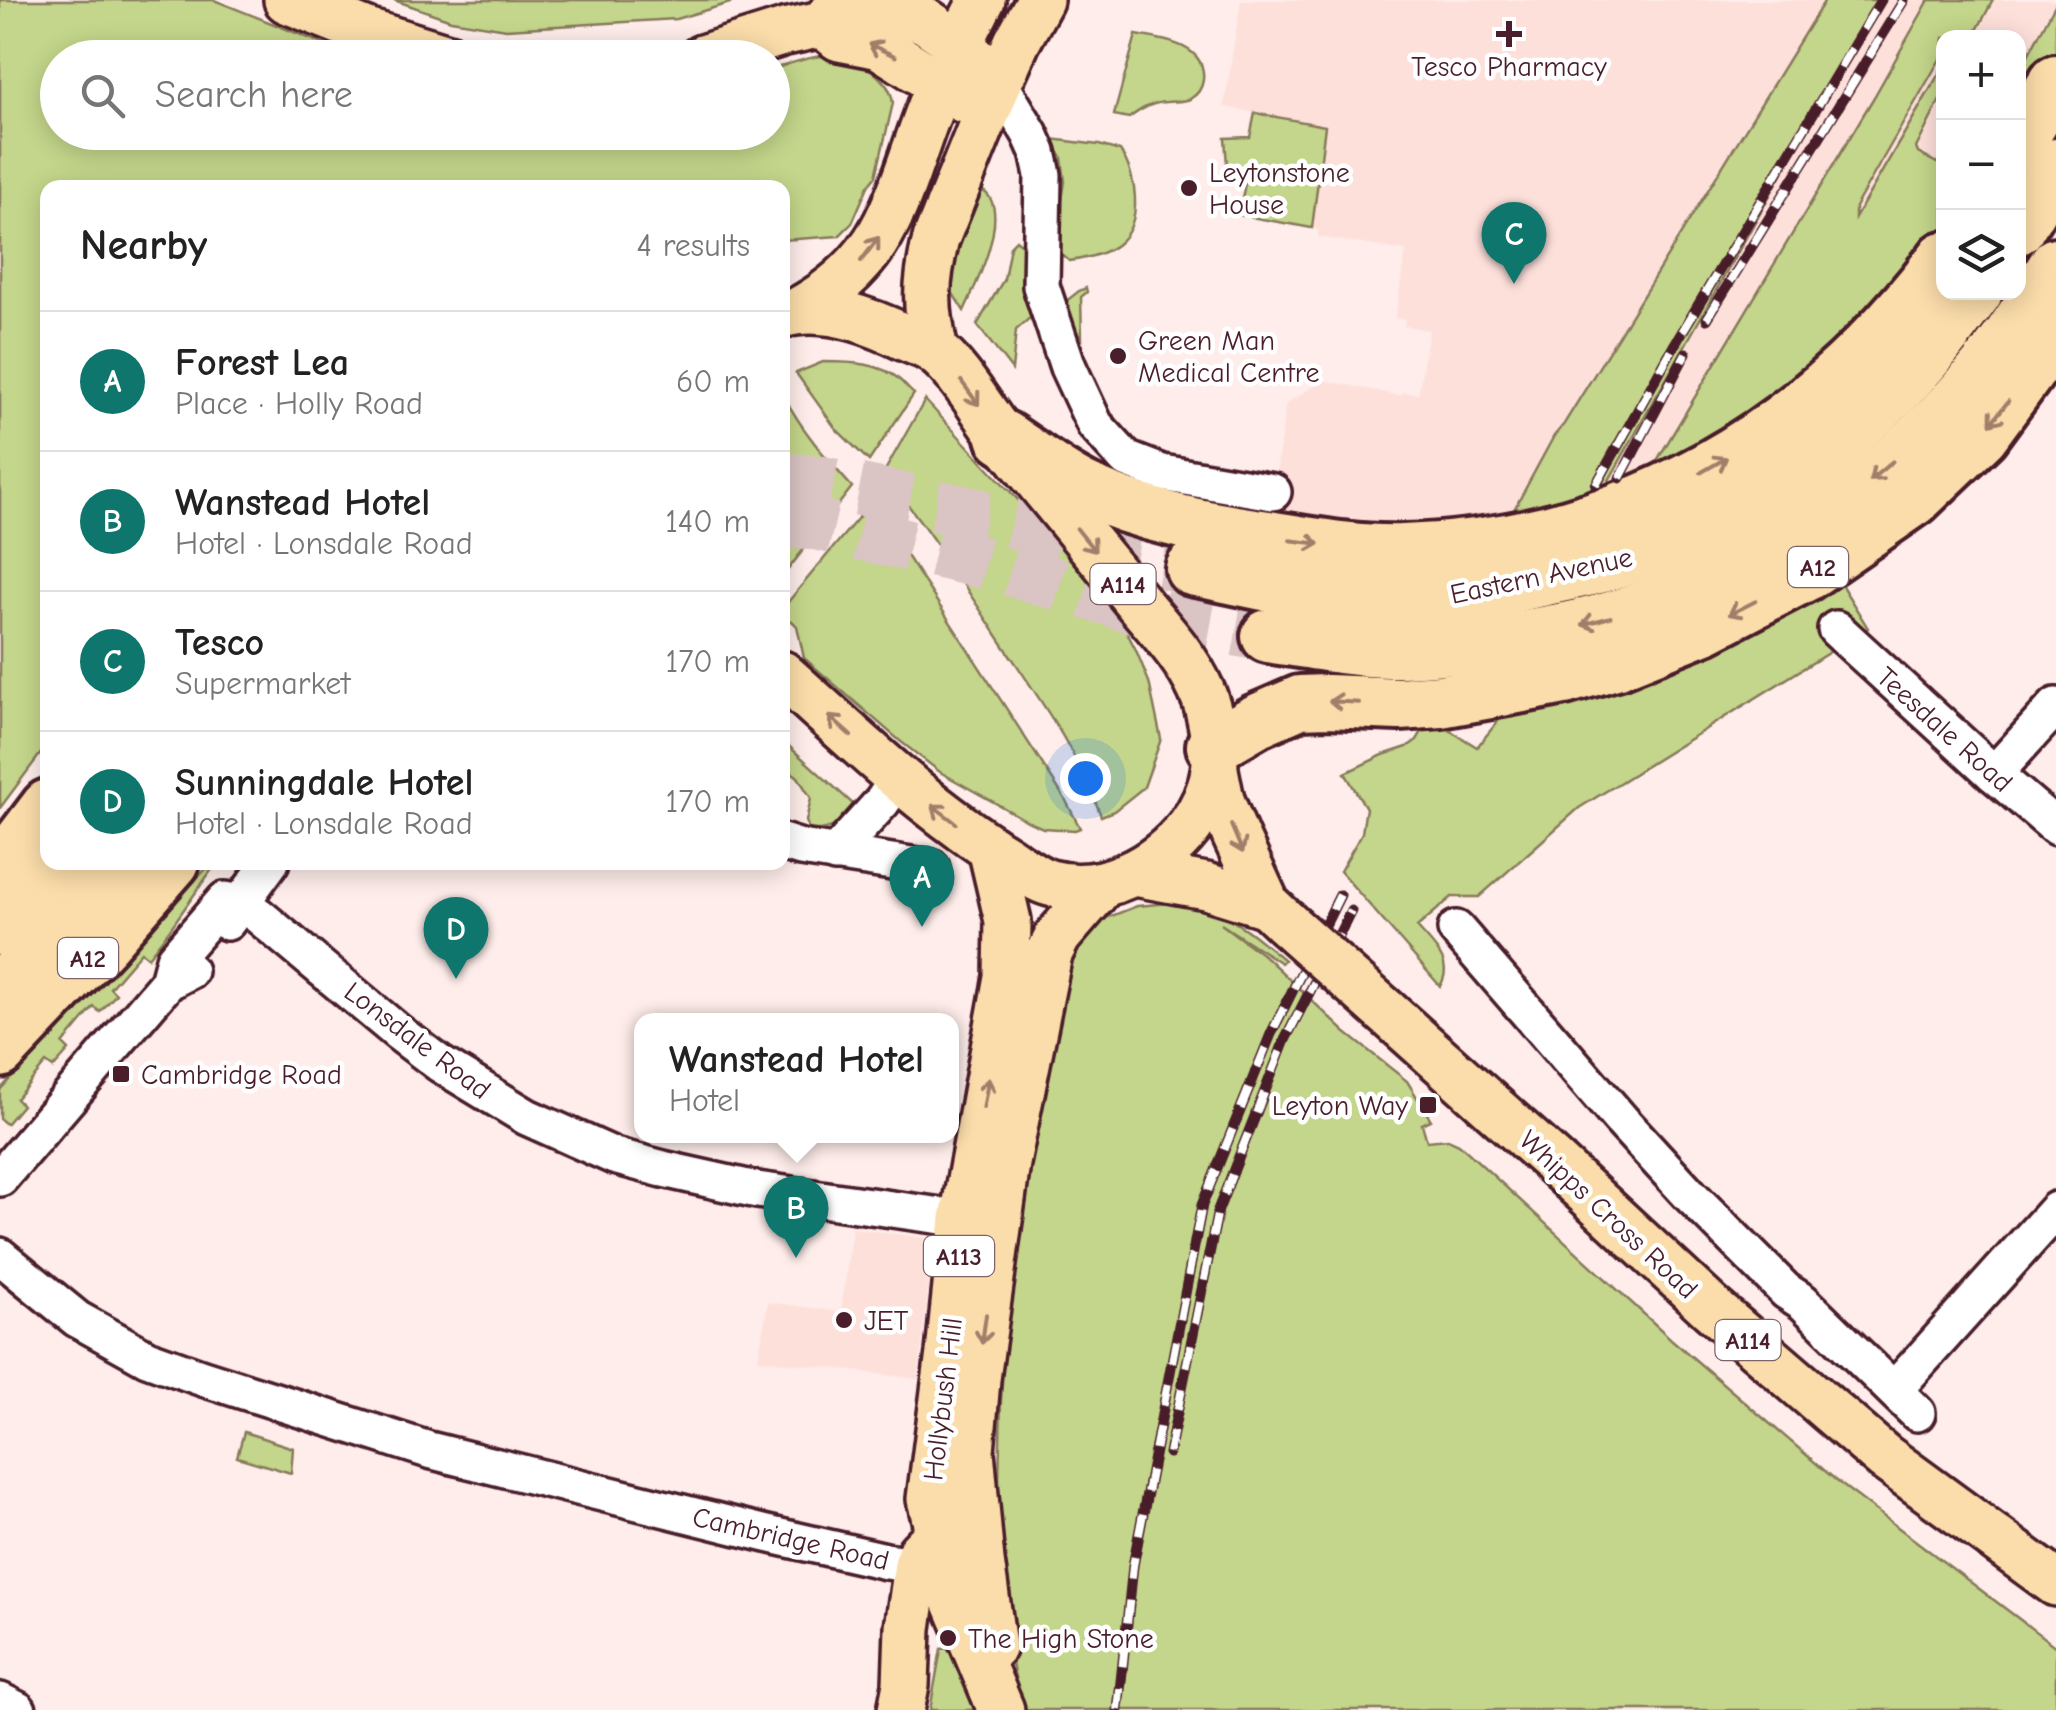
<!DOCTYPE html>
<meta charset="utf-8">
<style>
:root{--surface:#fff;--page:#f2f2f2;--text:#222;--muted:#767676;--line:#e0e0e0;--accent:#0f766e}
body{margin:0;font-family:"Comic Neue",sans-serif;background:var(--page);color:var(--text)}
.controls{position:absolute;right:30px;top:30px;display:grid;overflow:hidden;border-radius:20px;box-shadow:0 5px 25px #0003}
.controls button{width:90px;height:90px;display:grid;place-items:center;padding:0;border:0;border-bottom:2px solid var(--line);background:var(--surface);color:var(--text);font:50px sans-serif}
.you{position:absolute;left:1085px;top:778px;width:35px;height:35px;margin:-25px;border:8px solid #fff;border-radius:50%;background:#1a73e8;box-shadow:0 0 0 15px #1a73e833}
.badge{display:grid;place-items:center;width:65px;height:65px;border-radius:50%;background:var(--accent);color:#fff;font-size:32px;font-weight:700}
.pin{position:absolute;translate:-50% -82px;filter:drop-shadow(0 2px 5px #0008)}
.pin::after{content:'';position:absolute;top:52px;width:35px;height:30px;background:inherit;clip-path:polygon(0 0,100% 0,50% 100%)}
.popup{position:absolute;left:634px;top:1013px;width:325px;height:130px;box-sizing:border-box;display:grid;place-content:center;border-radius:20px;background:var(--surface);filter:drop-shadow(0 2px 8px #0005);font-size:32px;white-space:nowrap;color:var(--muted)}
.popup b{font-size:38px;color:var(--text)}
.popup::after{content:'';position:absolute;left:50%;top:100%;margin-left:-20px;border:20px solid transparent;border-top-color:var(--surface)}
.list{margin:0;padding:0;list-style:none}
h2{display:flex;justify-content:space-between;align-items:center;height:130px;margin:0;padding:0 40px;font-size:42px}
h2 small{font-size:32px;font-weight:400;color:var(--muted)}
.list li{display:grid;grid-template-columns:65px 1fr auto;gap:30px;align-items:center;box-sizing:border-box;height:140px;padding:0 40px;border-top:2px solid var(--line)}
.list b{display:block;font-size:38px;white-space:nowrap}
.list p{margin:0;font-size:32px;white-space:nowrap;color:var(--muted)}
.list em{font-size:32px;font-style:normal;color:var(--muted)}
.icon{flex:none;width:55px;height:55px;fill:none;stroke:currentColor;stroke-width:2;stroke-linecap:round;stroke-linejoin:round}
.map{position:relative;flex:none;width:2056px;height:1710px;overflow:hidden}
.search{position:absolute;background:var(--surface);box-shadow:0 5px 25px #0003;left:40px;top:40px;width:750px;height:110px;display:flex;align-items:center;gap:25px;box-sizing:border-box;padding:0 35px;border-radius:55px;color:var(--muted);font-size:38px}
.panel{position:absolute;background:var(--surface);box-shadow:0 5px 25px #0003;left:40px;top:180px;width:750px;height:690px;border-radius:20px}
.map>svg:first-child{display:block}
.built{fill:#fee0db}
.green{fill:#c4d68b;stroke:#877a5b;stroke-width:2.5}
.lines{fill:none;stroke-linecap:round;stroke-linejoin:round}
.highway-tunnel{stroke:#dac4c4;stroke-width:52;stroke-dasharray:52 26;stroke-linecap:butt}
.minor-casing{stroke:#4a1f2b;stroke-width:42}
.major-casing{stroke:#4a1f2b;stroke-width:52}
.highway-casing{stroke:#4a1f2b;stroke-width:60}
.minor{stroke:#fff;stroke-width:35}
.major{stroke:#fbddab;stroke-width:45}
.highway{stroke:#fbddab;stroke-width:52}
.rail-casing{stroke:#4a1f2b;stroke-width:11}
.rail{stroke:#fff;stroke-width:8;stroke-dasharray:22;stroke-linecap:butt}
.major-bridge-casing{stroke:#4a1f2b;stroke-width:52;stroke-linecap:butt}
.major-bridge{stroke:#fbddab;stroke-width:45}
.oneway{stroke:#a27e6b}
.poi-dot{fill:#4a1f2b;stroke:#fff;stroke-width:4}
.labels{text-anchor:middle;stroke-width:9;stroke-linejoin:round;paint-order:stroke}
.shield{fill:#fff;stroke:#80626b;stroke-width:2.5}
.shield-label{font-size:25px;font-weight:bold;fill:#4a1f2b}
.poi-label{font-size:28px;fill:#4a1f2b;stroke:#fff;text-anchor:start}
.street-label{font-size:28px;fill:#4a1f2b;stroke:#fff}
</style>
<div class="map">
<svg width="2056" height="1710" viewBox="0 0 2056 1710">
<rect width="100%" height="100%" fill="#feedea"/>
<filter id="ink" filterUnits="userSpaceOnUse"><feTurbulence type="fractalNoise" baseFrequency=".01" numOctaves="2"/><feDisplacementMap in="SourceGraphic" scale="20" xChannelSelector="R" yChannelSelector="G"/><feConvolveMatrix kernelMatrix="1 2 1 2 8 2 1 2 1" color-interpolation-filters="sRGB"/></filter>
<g filter="url(#ink)">
<g class="built">
<path d="M1241 0H2056V57L2019 122 2018 38H1944L1943 240 1686 460 1550 511 1397 530 1269 520 1286 404 1323 380 1401 396 1403 392 1418 394 1429 330 1404 326 1405 319 1395 318 1406 251 1318 237V230L1312 228 1325 126 1224 107Z"/>
<path d="M852 1228 934 1239 918 1379 758 1359 768 1302 841 1312Z"/>
</g>
<g class="green">
<path d="M0 0H214L356 57 58 58V132H772L773 69C814 56 843 44 878 76 887 85 891 90 893 103L876 176 868 186 852 223 839 236 783 240 782 188H48L47 745 0 808Z"/>
<path d="M394 0H740L676 19 506 29 451 20Z"/>
<path d="M1825 0H1880L1599 498 1509 519 1554 436 1564 424Z"/>
<path d="M1929 0H1993L1975 34 1981 37 1944 38 1943 54 1855 207V218L1943 67V94L1916 148 1918 153 1937 163 1943 157 1944 240 1840 361 1646 479 1874 97Z"/>
<path d="M2056 3V57L2019 122V72Z"/>
<path d="M1136 35C1161 39 1207 44 1203 80 1202 88 1197 95 1190 99 1182 102 1174 101 1166 102 1151 103 1141 109 1129 118L1114 115Z"/>
<path d="M1255 113 1325 126 1312 228 1239 215 1246 178 1228 179 1225 138 1250 137Z"/>
<path d="M1051 139 1099 145 1120 151C1129 164 1131 173 1134 188 1141 238 1114 255 1069 261L1059 252 1058 224 1065 182 1062 158Z"/>
<path d="M972 186C980 189 987 191 991 200 1004 227 976 285 964 311L948 286Z"/>
<path d="M1016 240 1022 245 1032 316 1016 330 1012 370 977 325 1004 279 1010 246Z"/>
<path d="M1086 288 1087 292 1081 297 1082 339 1067 320 1065 302 1079 291Z"/>
<path d="M823 362C850 362 882 362 902 382 906 386 909 390 914 394L869 461 836 429 796 373Z"/>
<path d="M783 394C801 430 826 458 852 487L783 576Z"/>
<path d="M925 400 1072 558 1120 619 1136 650 1149 682 1161 739 1144 787 1114 811 1101 816C1078 751 1036 694 998 637 961 581 926 524 883 474Z"/>
<path d="M868 506 906 554 1065 799 1080 828 1075 830 1043 828 1029 822 940 772 900 741 804 658 797 626 792 621 783 619V608Z"/>
<path d="M1836 576 1868 628 1579 808 1479 897H1452L1417 927C1432 945 1455 962 1440 986L1340 871 1362 833 1366 808 1345 773 1383 755 1407 747 1417 740 1430 718 1477 747 1503 715Z"/>
<path d="M782 740 853 804C843 825 831 831 809 830L806 821 811 798 798 777 783 765Z"/>
<path d="M210 865 213 868 170 929 148 957 141 952 110 988 116 994 100 1012 94 1007 63 1044 69 1050 53 1068 46 1063 16 1099 22 1105 6 1124 0 1119V1090L132 945Z"/>
<path d="M1170 903C1227 910 1241 924 1284 960L1281 963 1221 924 1267 958 1345 1032 1407 1081 1431 1120 1422 1124 1427 1141 1448 1139 1459 1144 1671 1339 1838 1482 2056 1647V1710H1025L1018 1692 992 1567 998 1522 1001 1401 1003 1365 1033 1140 1063 959 1096 922 1137 906Z"/>
<path d="M244 1432 293 1448 291 1473 237 1457Z"/>
<path d="M954 1648 975 1710H930L941 1649Z"/>
</g>
<g class="lines">
<g class="highway-tunnel">
<path d="M782 479 817 481 1001 519 1114 553 1192 569"/>
<path d="M782 523 816 524 997 566 1172 619 1268 636"/>
</g>
<g class="minor-casing">
<g id="minor">
<path d="M999 82 1030 134 1038 152 1043 175 1041 286 1068 367 1095 425 1126 459 1162 473 1273 492"/>
<path d="M1836 629 1994 774 2056 827"/>
<path d="M1994 774 2056 706"/>
<path d="M782 842 801 848 931 868"/>
<path d="M835 854 882 802 898 779"/>
<path d="M227 922 271 862"/>
<path d="M1456 929 1621 1120 1690 1195 1786 1291 1803 1302 1917 1413"/>
<path d="M168 982 174 959 225 900 241 903 259 916 399 1033 440 1064 527 1117 614 1156 663 1169 757 1190 963 1219"/>
<path d="M0 1178 168 982 189 971"/>
<path d="M0 1256 77 1319 147 1358 203 1378 429 1450 767 1534 886 1561 917 1565"/>
<path d="M1894 1390 2056 1210"/>
<path d="M0 1701 18 1710"/>
</g>
</g>
<g class="major-casing">
<g id="major">
<path d="M287 0 367 32 451 58"/>
<path d="M822 24 839 38 880 46 964 100"/>
<path d="M702 58 785 32 822 24 836 9 867 4 886 6 926 21 959 44 980 64"/>
<path d="M797 311C886 263 894 206 926 119 941 78 962 39 982 0"/>
<path d="M782 315C823 303 869 320 906 338 915 342 926 345 934 351 958 367 985 416 1005 440 1047 493 1091 545 1134 598 1157 626 1186 656 1201 690 1210 708 1218 751 1214 771 1211 791 1201 811 1190 826 1158 867 1103 897 1050 883 1035 879 1019 866 1005 857 923 806 854 738 782 674"/>
<path d="M935 351C925 307 925 284 936 239L999 82 1017 42 1040 0"/>
<path d="M1215 770 1221 800 1235 835 1267 905 1285 922"/>
<path d="M991 848 1008 921 1007 977 963 1219 949 1353 930 1499 939 1535 944 1574 1001 1710"/>
<path d="M1135 873 1206 886 1267 905"/>
<path d="M1384 1010 1554 1162 1711 1308 1884 1457 2056 1583"/>
<path d="M993 1646 981 1561 971 1451 977 1379 1007 1163 1049 954 1058 936 1103 884"/>
<path d="M901 1710 906 1685 908 1628 917 1565 920 1553 940 1532"/>
</g>
</g>
<g class="highway-casing">
<g id="highway">
<path d="M2018 144 2056 81"/>
<path d="M2018 228 2056 165"/>
<path d="M1003 437C1030 454 1057 476 1086 490 1143 517 1206 528 1268 537 1312 544 1359 553 1404 551 1627 544 1811 435 1944 258"/>
<path d="M1192 569C1256 582 1321 599 1387 600 1437 601 1488 592 1537 581 1569 574 1601 568 1632 557 1727 524 1816 466 1888 397 1921 366 1949 329 1976 292"/>
<path d="M1268 636C1308 642 1348 650 1389 651 1427 651 1465 646 1502 640 1547 633 1593 625 1636 610 1772 564 1904 471 1993 359 2016 330 2036 296 2056 264"/>
<path d="M1213 746 1256 721 1300 702 1327 701 1399 704 1441 701 1507 689 1564 678 1618 662 1705 627 1805 575 1915 499 1982 435 2056 334"/>
<path d="M0 869 48 806"/>
<path d="M0 929 54 862"/>
<path d="M0 993 109 862"/>
<path d="M0 1051 103 942 173 862"/>
</g>
</g>
<use href="#minor" class="minor"/>
<use href="#major" class="major"/>
<use href="#highway" class="highway"/>
<g class="rail-casing">
<g id="rail">
<path d="M1707 319 1904 0"/>
<path d="M1620 478 1686 353"/>
<path d="M1596 485 1675 344 1881 0"/>
<path d="M1169 1453 1218 1210 1285 1040 1351 911"/>
<path d="M1118 1710 1133 1566 1202 1205 1271 1034 1340 895"/>
</g>
</g>
<use href="#rail" class="rail"/>
<g class="major-bridge-casing">
<path id="major-bridge" d="M1285 922 1384 1010"/>
</g>
<use href="#major-bridge" class="major-bridge"/>
</g>
<defs><path id="oneway-shaft" d="M-6 0H5M1.5-3L5.5 0L1.5 3" fill="none" stroke-width="1.6" stroke-linecap="round" stroke-linejoin="round" transform="scale(2.5)"/></defs>
<g class="oneway">
<use href="#oneway-shaft" transform="translate(882 50) rotate(-155)"/>
<use href="#oneway-shaft" transform="translate(870 249) rotate(-53)"/>
<use href="#oneway-shaft" transform="translate(970 393) rotate(54)"/>
<use href="#oneway-shaft" transform="translate(1999 413) rotate(128)"/>
<use href="#oneway-shaft" transform="translate(1714 465) rotate(-30)"/>
<use href="#oneway-shaft" transform="translate(1881 471) rotate(140)"/>
<use href="#oneway-shaft" transform="translate(1086 540) rotate(51)"/>
<use href="#oneway-shaft" transform="translate(1305 542) rotate(7)"/>
<use href="#oneway-shaft" transform="translate(1742 608) rotate(153)"/>
<use href="#oneway-shaft" transform="translate(1596 621) rotate(165)"/>
<use href="#oneway-shaft" transform="translate(1344 702) rotate(-177)"/>
<use href="#oneway-shaft" transform="translate(840 726) rotate(-138)"/>
<use href="#oneway-shaft" transform="translate(944 814) rotate(-143)"/>
<use href="#oneway-shaft" transform="translate(1237 839) rotate(67)"/>
<use href="#oneway-shaft" transform="translate(986 1093) rotate(-80)"/>
<use href="#oneway-shaft" transform="translate(984 1329) rotate(98)"/>
</g>
</g>
<g class="poi-dot">
<path d="M1504 19h10v10h10v10h-10v10h-10v-10h-10v-10h10z"/>
<circle cx="1189" cy="188" r="10"/>
<circle cx="1118" cy="356" r="10"/>
<rect x="111" y="1064" width="20" height="20" rx="5"/>
<rect x="1418" y="1095" width="20" height="20" rx="5"/>
<circle cx="844" cy="1320" r="10"/>
<circle cx="948" cy="1638" r="10"/>
</g>
<g class="labels">
<g class="shield">
<rect x="1788" y="547" width="60" height="40" rx="8"/>
<rect x="1090.5" y="564" width="65" height="40" rx="8"/>
<rect x="58" y="938" width="60" height="40" rx="8"/>
<rect x="924" y="1236" width="70" height="40" rx="8"/>
<rect x="1715.5" y="1320" width="65" height="40" rx="8"/>
</g>
<g class="shield-label">
<text x="1818" y="576">A12</text>
<text x="1123" y="593">A114</text>
<text x="88" y="967">A12</text>
<text x="959" y="1265">A113</text>
<text x="1748" y="1349">A114</text>
</g>
<g class="poi-label">
<text x="1509" y="76" text-anchor="middle">Tesco Pharmacy</text>
<text x="1209" y="182">Leytonstone<tspan x="1209" dy="32">House</tspan></text>
<text x="1138" y="350">Green Man<tspan x="1138" dy="32">Medical Centre</tspan></text>
<text x="141" y="1084">Cambridge Road</text>
<text x="1408" y="1115" text-anchor="end">Leyton Way</text>
<text x="864" y="1330">JET</text>
<text x="968" y="1648">The High Stone</text>
</g>
<g class="street-label">
<text transform="translate(1541 575) rotate(-12)" y="10">Eastern Avenue</text>
<text transform="translate(1945 729) rotate(42)" y="10">Teesdale Road</text>
<text transform="translate(418 1040) rotate(37)" y="10">Lonsdale Road</text>
<text transform="translate(1609 1214) rotate(43)" y="10">Whipps Cross Road</text>
<text transform="translate(942 1399) rotate(-83)" y="10">Hollybush Hill</text>
<text transform="translate(791 1538) rotate(13)" y="10">Cambridge Road</text>
</g>
</g>
</svg>
<div class="controls">
<button>+</button>
<button>−</button>
<button><svg class="icon" aria-label="layers" viewBox="0 0 24 24"><path d="M12 4l9 5-9 5-9-5zM3 14l9 5 9-5"/></svg></button>
</div>
<div class="you"></div>
<div class="pin badge" style="left:922px;top:927px">A</div>
<div class="pin badge" style="left:796px;top:1258px">B</div>
<div class="popup"><b>Wanstead Hotel</b>Hotel</div>
<div class="pin badge" style="left:1514px;top:284px">C</div>
<div class="pin badge" style="left:456px;top:979px">D</div>
<div class="search"><svg class="icon" aria-label="search" viewBox="0 0 24 24"><circle cx="10" cy="10" r="6"/><path d="M15 15l6 6"/></svg>Search here</div>
<section class="panel">
<h2>Nearby<small>4 results</small></h2>
<ul class="list">
<li><span class="badge">A</span><div><b>Forest Lea</b><p>Place · Holly Road</p></div><em>60 m</em></li>
<li><span class="badge">B</span><div><b>Wanstead Hotel</b><p>Hotel · Lonsdale Road</p></div><em>140 m</em></li>
<li><span class="badge">C</span><div><b>Tesco</b><p>Supermarket</p></div><em>170 m</em></li>
<li><span class="badge">D</span><div><b>Sunningdale Hotel</b><p>Hotel · Lonsdale Road</p></div><em>170 m</em></li>
</ul>
</section>
</div>
